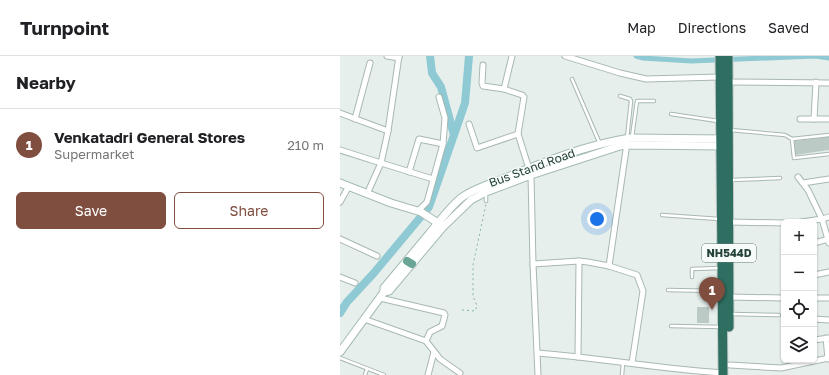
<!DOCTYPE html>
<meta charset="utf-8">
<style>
:root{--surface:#fff;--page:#f6f6f6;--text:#202124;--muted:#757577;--line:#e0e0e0;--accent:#7f4e3f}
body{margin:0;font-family:"Golos Text",sans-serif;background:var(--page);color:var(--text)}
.controls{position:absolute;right:12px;bottom:12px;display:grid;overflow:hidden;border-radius:6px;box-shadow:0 1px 3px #0004}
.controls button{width:36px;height:36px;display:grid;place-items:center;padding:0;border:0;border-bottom:1px solid var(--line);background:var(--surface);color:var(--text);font:20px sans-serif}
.you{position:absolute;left:257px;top:163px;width:14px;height:14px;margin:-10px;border:3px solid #fff;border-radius:50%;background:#1a73e8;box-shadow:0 0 0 6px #1a73e833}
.badge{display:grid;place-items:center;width:26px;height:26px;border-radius:50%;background:var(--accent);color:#fff;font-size:13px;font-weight:700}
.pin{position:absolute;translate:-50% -33px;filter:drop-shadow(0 1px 2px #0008)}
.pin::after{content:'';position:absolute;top:21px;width:14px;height:12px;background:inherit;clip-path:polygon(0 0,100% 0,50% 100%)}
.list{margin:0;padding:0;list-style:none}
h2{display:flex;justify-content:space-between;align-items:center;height:52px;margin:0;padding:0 16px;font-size:17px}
h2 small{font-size:13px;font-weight:400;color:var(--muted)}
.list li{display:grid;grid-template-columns:26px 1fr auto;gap:12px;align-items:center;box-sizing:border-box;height:72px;padding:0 16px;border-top:1px solid var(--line)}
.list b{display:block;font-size:15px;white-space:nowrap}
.list p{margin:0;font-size:13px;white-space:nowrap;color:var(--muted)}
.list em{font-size:13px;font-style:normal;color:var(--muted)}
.actions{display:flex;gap:8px;padding:12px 16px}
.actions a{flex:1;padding:9px 0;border:1px solid var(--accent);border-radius:6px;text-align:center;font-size:14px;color:var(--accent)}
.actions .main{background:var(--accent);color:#fff}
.icon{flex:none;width:22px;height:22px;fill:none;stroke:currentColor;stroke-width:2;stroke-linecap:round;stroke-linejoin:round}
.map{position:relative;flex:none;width:489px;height:319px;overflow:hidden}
header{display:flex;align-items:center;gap:24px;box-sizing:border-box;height:56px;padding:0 20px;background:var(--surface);border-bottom:1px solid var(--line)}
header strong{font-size:19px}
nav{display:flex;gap:22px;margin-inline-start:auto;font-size:14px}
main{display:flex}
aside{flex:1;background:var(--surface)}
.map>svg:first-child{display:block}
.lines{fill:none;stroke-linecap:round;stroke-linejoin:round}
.canal{stroke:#8ec9d4;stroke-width:5}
.river{stroke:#8ec9d4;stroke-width:8}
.building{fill:#bbcac4}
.lane-casing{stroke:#a8b8b2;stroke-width:4.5}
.street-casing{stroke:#a8b8b2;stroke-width:7}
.secondary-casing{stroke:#a4bbb3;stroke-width:9}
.primary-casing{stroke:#c2cac8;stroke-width:10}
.highway-casing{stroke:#c2cac8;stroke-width:11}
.path{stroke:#86b3a5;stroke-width:1;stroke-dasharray:2 3;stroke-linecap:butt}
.lane{stroke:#fff;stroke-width:2.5}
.street{stroke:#fff;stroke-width:5}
.secondary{stroke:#fff;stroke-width:7}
.primary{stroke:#6aa596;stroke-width:8}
.highway{stroke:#2f6f62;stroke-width:9}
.labels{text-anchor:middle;stroke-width:3;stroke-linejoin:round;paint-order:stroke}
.shield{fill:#f7fbf9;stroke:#637a73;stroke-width:1}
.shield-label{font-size:11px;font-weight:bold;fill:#24423a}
.street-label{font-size:12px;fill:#24423a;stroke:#f7fbf9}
</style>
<header>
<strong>Turnpoint</strong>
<nav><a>Map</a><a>Directions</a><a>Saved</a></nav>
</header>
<main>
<aside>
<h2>Nearby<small></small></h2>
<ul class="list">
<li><span class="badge">1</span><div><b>Venkatadri General Stores</b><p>Supermarket</p></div><em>210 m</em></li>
</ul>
<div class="actions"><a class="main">Save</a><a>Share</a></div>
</aside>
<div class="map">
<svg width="489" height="319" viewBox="0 0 489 319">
<rect width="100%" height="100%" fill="#e6efeb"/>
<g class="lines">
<path class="canal" d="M296 0 303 2 351 5 475 0 489 2"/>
<g class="river">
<path d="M114 79 125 47 129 0"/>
<path d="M0 257 7 246 33 218 89 151 114 79 101 31 92 17 90 0"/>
</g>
</g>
<g class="building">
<path d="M489 81V94L455 99 454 85Z"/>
<rect x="357" y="251" width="12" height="16"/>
</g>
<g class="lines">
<g class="lane-casing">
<g id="lane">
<path d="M232 23 260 88"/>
<path d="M280 40 290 43 291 45 287 82"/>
<path d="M331 58 378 65"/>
<path d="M390 74 445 79 452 83"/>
<path d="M489 79 452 83 454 102 489 98"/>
<path d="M292 81 297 45H314"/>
<path d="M391 124 440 122"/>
<path d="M146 136V145"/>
<path d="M322 159 379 163"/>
<path d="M352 221V213L380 212"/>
<path d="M328 234 380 235"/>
<path d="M392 258 439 259"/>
<path d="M331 270 381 271"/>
<path d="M0 302 44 319"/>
<path d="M25 319 27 313"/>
<path d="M282 319 283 307"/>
</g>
</g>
<g class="street-casing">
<g id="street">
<path d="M47 0 59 2"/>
<path d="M225 0 280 17 306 23 380 21"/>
<path d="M143 9 142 27 143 30 164 33 182 39 184 41 178 78 191 119 193 208 239 205 248 206 269 210 287 87"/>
<path d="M388 26 489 27"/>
<path d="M164 33 172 0"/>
<path d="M0 57 48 75"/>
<path d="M15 63 30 7"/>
<path d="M460 63H489"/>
<path d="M474 63 476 26"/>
<path d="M129 68 137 92 178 78"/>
<path d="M0 94 41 107 48 75 59 0"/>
<path d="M69 116 79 83 103 88"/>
<path d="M458 121 468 134 482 163 489 161"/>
<path d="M463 127 489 123"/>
<path d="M27 138 41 107 93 123"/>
<path d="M0 146 9 130"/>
<path d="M78 155 87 146 103 88 105 62 99 41"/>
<path d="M388 166 444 167"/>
<path d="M461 166 482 163 489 187"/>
<path d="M0 183 37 200"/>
<path d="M474 187 489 183"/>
<path d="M193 208 198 319"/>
<path d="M269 210 297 219 303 235 292 307"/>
<path d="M474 219 489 216"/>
<path d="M0 221 15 227"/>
<path d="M389 241 444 242"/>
<path d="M40 242 104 257 105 259 102 270 90 276 86 285"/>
<path d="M474 242H489"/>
<path d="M24 263 86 285 100 303 120 317"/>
<path d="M474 263 489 264"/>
<path d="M486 282 488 303"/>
<path d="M474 284 489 282"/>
<path d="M198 297C260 302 321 313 383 317"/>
<path d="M238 301 239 205"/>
<path d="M390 309 441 312 489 302"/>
<path d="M88 319 94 296"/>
</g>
</g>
<g class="secondary-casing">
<g id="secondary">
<path d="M0 127 51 147 81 156 101 169"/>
<path d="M44 236 49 235 103 171 131 144 146 136 191 119 280 90 286 89 385 90"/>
<path d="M0 296 44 236V232C59 214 74 196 89 178 99 166 109 152 121 142 133 133 149 128 163 123 203 106 246 89 290 82L385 83"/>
</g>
</g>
<g class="primary-casing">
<path id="primary" d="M67 205 72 208"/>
</g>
<g class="highway-casing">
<g id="highway">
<path d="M380 0 383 319"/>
<path d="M388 0 389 271"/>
</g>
</g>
<path class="path" d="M122 254 135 255 137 250 133 240V209L146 148"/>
<use href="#lane" class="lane"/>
<use href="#street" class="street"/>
<use href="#secondary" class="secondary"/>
<use href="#primary" class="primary"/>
<use href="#highway" class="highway"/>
</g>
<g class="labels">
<rect class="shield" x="362" y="188" width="54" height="18" rx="3"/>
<g class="shield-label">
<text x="389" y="201">NH544D</text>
</g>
<g class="street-label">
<text transform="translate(192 112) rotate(-20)" y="4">Bus Stand Road</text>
</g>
</g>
</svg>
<div class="controls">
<button>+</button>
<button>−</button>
<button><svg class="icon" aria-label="locate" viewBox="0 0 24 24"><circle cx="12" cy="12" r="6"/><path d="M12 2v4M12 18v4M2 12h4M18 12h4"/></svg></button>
<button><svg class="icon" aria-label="layers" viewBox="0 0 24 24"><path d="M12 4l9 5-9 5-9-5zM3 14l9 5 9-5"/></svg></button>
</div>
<div class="you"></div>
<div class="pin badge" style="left:372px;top:254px">1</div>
</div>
</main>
